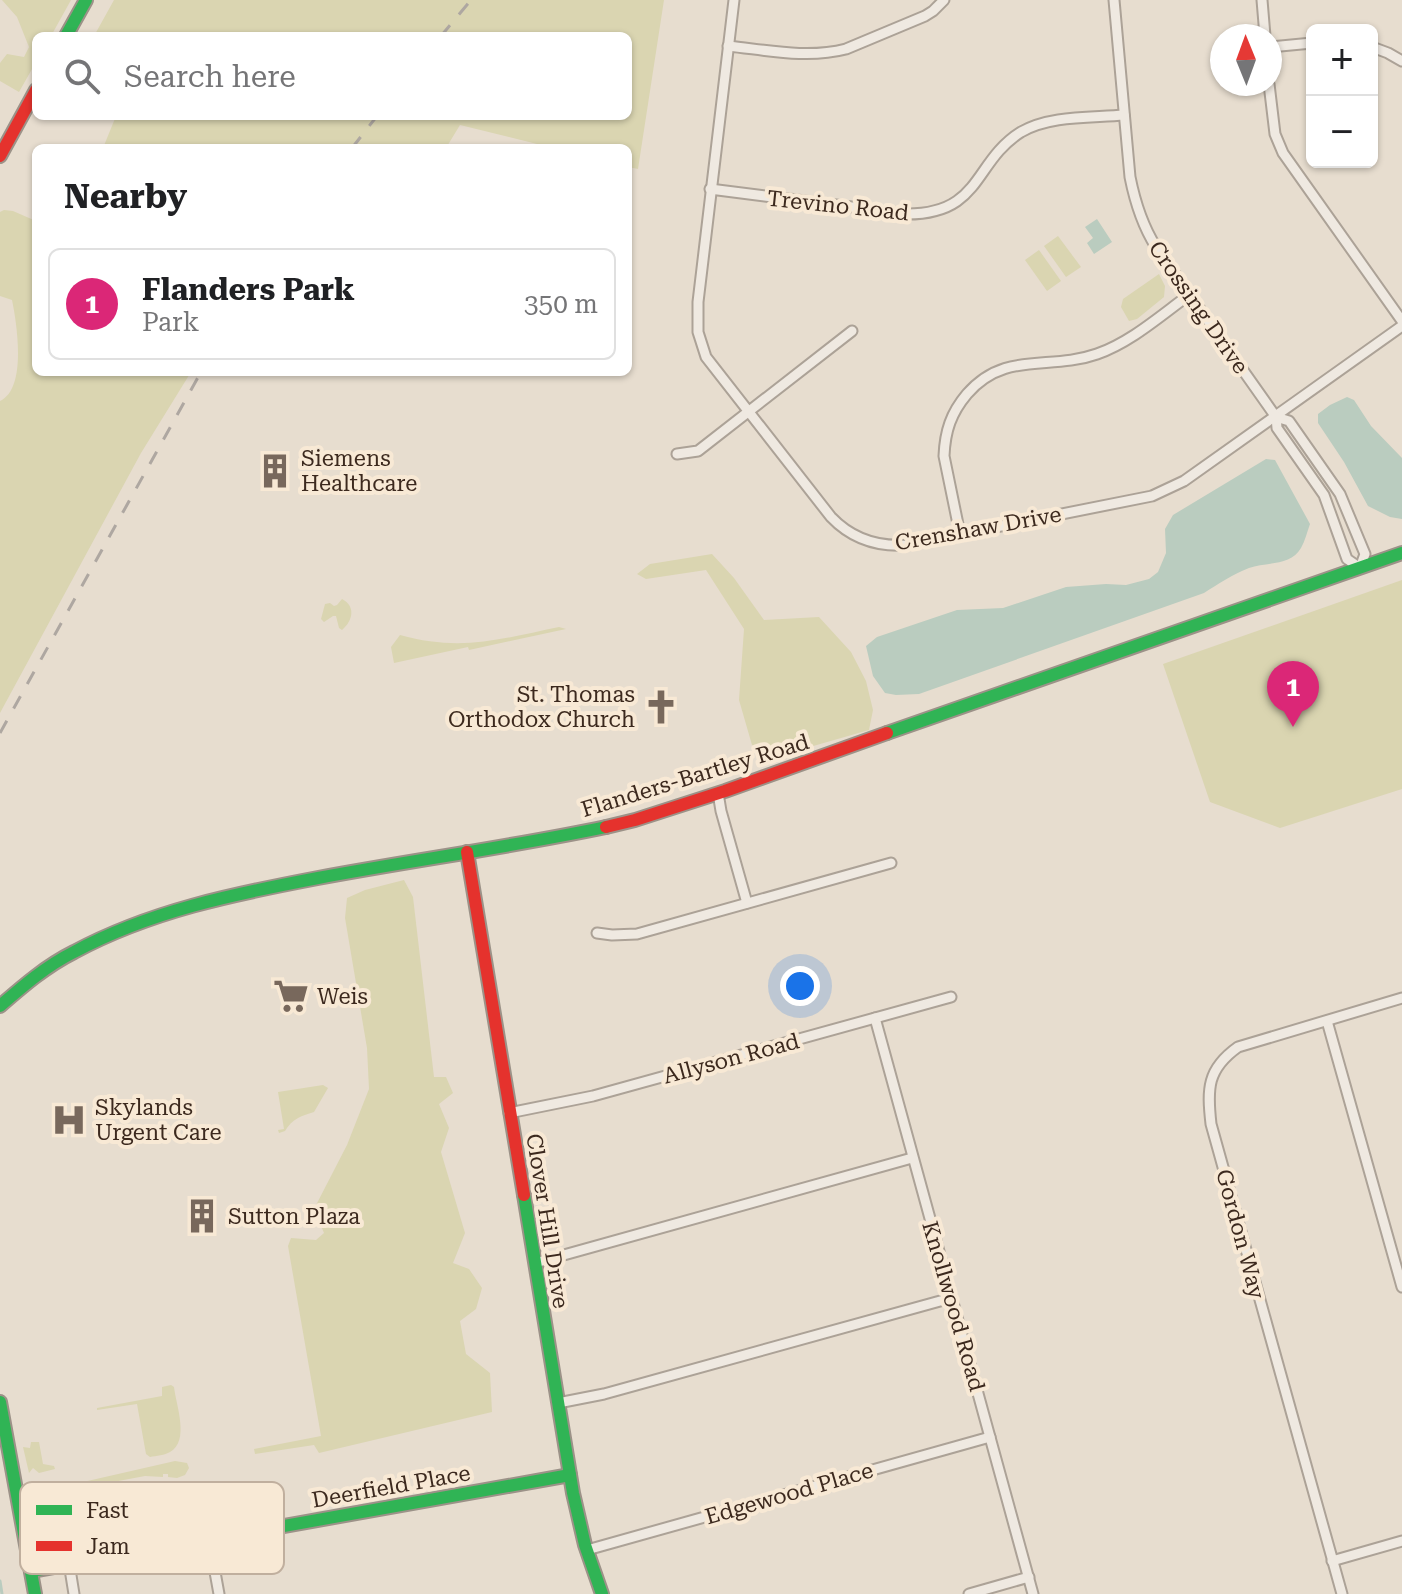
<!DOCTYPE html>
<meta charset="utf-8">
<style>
:root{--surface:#fff;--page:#f2f2f2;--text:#202124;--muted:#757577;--line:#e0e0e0;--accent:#db2777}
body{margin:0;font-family:"Roboto Serif",serif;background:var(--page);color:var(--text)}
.controls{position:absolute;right:24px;top:24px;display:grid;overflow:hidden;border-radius:12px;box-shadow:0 2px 6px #0004}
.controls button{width:72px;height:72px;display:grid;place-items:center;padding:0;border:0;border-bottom:2px solid var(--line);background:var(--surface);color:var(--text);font:40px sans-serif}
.compass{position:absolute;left:1210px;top:24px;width:72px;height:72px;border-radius:50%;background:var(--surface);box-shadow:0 2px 6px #0004;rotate:359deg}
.you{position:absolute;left:800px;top:986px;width:28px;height:28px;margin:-20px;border:6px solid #fff;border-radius:50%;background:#1a73e8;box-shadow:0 0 0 12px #1a73e833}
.badge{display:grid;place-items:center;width:52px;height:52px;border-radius:50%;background:var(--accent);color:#fff;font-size:26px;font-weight:700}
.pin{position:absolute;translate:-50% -66px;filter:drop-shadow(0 2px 4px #0008)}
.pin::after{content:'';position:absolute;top:42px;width:28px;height:24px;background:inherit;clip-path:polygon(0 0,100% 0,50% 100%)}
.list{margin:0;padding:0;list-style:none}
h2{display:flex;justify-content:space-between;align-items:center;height:104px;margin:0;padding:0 32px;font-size:34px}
h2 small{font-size:26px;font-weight:400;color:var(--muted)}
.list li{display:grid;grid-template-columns:52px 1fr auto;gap:24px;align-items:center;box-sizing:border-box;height:112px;margin:0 16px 16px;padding:0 16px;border:2px solid var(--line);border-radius:12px}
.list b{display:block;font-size:30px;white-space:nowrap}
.list p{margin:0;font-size:26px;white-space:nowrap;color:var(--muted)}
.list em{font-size:26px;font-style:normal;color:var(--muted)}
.icon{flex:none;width:44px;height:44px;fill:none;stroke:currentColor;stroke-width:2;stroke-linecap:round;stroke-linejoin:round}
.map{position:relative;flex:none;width:1402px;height:1594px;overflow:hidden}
.search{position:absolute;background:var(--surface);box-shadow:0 2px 6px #0004;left:32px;top:32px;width:600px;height:88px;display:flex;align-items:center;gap:20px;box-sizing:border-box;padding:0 28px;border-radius:12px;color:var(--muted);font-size:30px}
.panel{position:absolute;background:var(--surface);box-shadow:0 2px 6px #0004;left:32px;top:144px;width:600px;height:232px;border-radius:12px}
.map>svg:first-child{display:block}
.green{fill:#dad5b1}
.water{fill:#baccbf}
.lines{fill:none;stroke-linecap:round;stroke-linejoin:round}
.stream{stroke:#baccbf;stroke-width:3}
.street-casing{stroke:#aca297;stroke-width:13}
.fast-casing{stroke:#9c9288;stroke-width:16}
.jam-casing{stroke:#9c9288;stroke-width:16}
.street{stroke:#efe9e1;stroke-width:9}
.fast{stroke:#30b455;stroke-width:12}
.jam{stroke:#e5322d;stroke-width:12}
.rail{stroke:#aea7a1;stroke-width:3;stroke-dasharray:14 14;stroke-linecap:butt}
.labels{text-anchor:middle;stroke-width:8;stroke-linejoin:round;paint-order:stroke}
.street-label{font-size:22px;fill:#3c291e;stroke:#f8e9d5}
.poi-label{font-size:22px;fill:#3c291e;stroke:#f8e9d5;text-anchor:start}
.key{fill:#f8e9d5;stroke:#c0af9e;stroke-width:2}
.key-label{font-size:22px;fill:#3c291e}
</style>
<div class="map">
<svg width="1402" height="1594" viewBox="0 0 1402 1594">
<rect width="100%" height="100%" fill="#e7ddcf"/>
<g class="green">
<path d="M2 0H71L51 36H36V62L19 92 0 81V63L7 54 24 57 29 47 17 17Z"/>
<path d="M114 0H664L638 169 628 167V148H553L460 125 446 148H103L116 116H628V36H94Z"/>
<path d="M4 210 13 211 36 221V372H191L141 453 0 713V401C27 389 17 324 12 300L0 296V212Z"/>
<path d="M1058 236 1081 267 1066 277 1044 246Z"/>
<path d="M1039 250 1061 281 1047 291 1025 260Z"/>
<path d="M1159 274 1165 286 1164 297 1137 319 1129 321 1121 307 1123 299Z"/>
<path d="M712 554 734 578 764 620 819 617 851 652 866 681 873 710 869 730 775 757 752 745 739 700 744 629 706 570 646 579 637 574 650 564Z"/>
<path d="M1402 580V789L1280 828 1210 802 1163 664Z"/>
<path d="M342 599C356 606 353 621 342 630L339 628 336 616H333L324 622 321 619 325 604 330 603 334 606 337 605Z"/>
<path d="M559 627 566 629 469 650 468 647 394 663 391 647 400 635C461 652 501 639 559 627Z"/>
<path d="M404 880 413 897 434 1077H446L453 1093 439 1104 449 1128 441 1152 465 1233 453 1263 469 1269 482 1288 476 1309 460 1321 466 1354 490 1373 492 1412 319 1453 314 1445 255 1454 254 1449 321 1436 288 1246 291 1238 316 1240 324 1233 314 1209 347 1145 369 1089 367 1048 345 918 347 898 365 890Z"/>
<path d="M323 1085 328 1088 314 1112C301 1116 292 1119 285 1131L279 1133 278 1130 284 1129 278 1092Z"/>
<path d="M171 1385 174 1387C176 1405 190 1441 170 1452 165 1455 156 1456 150 1457L146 1454 137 1404 97 1410V1408L162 1396V1387Z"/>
<path d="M31 1442H39L43 1464 54 1466 55 1469 39 1473 33 1468 29 1473 23 1447 30 1448Z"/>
<path d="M175 1461 187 1463 189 1468 185 1475 177 1478 168 1477V1474H163V1477L145 1476 49 1494 54 1526 63 1534 76 1535 81 1544 80 1548 54 1553 79 1550C37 1573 37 1526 32 1498L35 1493Z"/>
</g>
<g class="water">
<path d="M1097 219 1112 242 1094 254 1087 243 1093 238 1085 227Z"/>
<path d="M1347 397 1354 400 1371 426 1402 458V519L1390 517 1368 506 1344 462 1318 423V414L1330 405Z"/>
<path d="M1266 459 1275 460 1310 524C1307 532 1305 541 1301 548 1291 566 1266 562 1249 568 1233 574 1218 584 1204 593L919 694 896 695 885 693 873 676 866 646 877 637 957 610 1003 608 1066 587 1106 584 1126 585 1149 579 1158 572 1166 553 1165 529 1173 515Z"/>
</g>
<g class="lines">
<path class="stream" d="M0 1581 2 1594"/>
<g class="street-casing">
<g id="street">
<path d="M734 0 698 302V332L706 357 831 517C851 538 876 547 906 545L1152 496 1184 481 1402 326"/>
<path d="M1114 0 1130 177C1135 202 1142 225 1156 247L1276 417 1277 428 1324 495 1347 559 1360 568 1365 554 1340 494 1289 421 1276 417"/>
<path d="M1262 0 1265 36"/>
<path d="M728 46C767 50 807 59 846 49L925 16 933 11 944 0"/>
<path d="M1270 47 1312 43"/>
<path d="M1372 47 1388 53 1402 61"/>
<path d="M1269 84 1275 134 1283 153 1402 321"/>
<path d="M710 189 907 214C982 214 973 162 1021 132 1050 115 1091 118 1124 115"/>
<path d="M677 454 698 451 852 331"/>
<path d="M960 534 944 456C945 431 951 413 967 394 1005 350 1049 371 1097 354 1131 342 1160 316 1189 295"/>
<path d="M718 793 721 811 747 903"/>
<path d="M597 933 612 935 637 934 891 863"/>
<path d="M875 1018 1033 1594"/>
<path d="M1327 1021 1402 1287"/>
<path d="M509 1113 593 1096 951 997"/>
<path d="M535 1263 912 1158"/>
<path d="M558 1403 604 1394 951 1298"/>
<path d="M209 1539 219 1594"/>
<path d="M587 1550 990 1437"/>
<path d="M1332 1561 1402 1541"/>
<path d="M69 1563 74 1594"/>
<path d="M969 1594 1029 1577"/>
<path d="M1342 1594 1211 1124C1207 1089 1207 1069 1238 1047L1402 998"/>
</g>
</g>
<g class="fast-casing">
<g id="fast">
<path d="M66 36 86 0"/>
<path d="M887 733 1402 553"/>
<path d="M0 1006C23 986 46 966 74 952 150 911 234 894 318 878 414 860 511 847 606 827"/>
<path d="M524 1195 573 1493 585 1545 602 1594"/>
<path d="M0 1402 35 1594"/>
<path d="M31 1571 570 1475"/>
</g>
</g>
<g class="jam-casing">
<g id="jam">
<path d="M0 156 36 90"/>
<path d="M606 827 635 820 725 791 887 733"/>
<path d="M467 852 524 1195"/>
</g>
</g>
<use href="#street" class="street"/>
<use href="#fast" class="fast"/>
<use href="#jam" class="jam"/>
<g class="rail">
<path d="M441 36 471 0"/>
<path d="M352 148 377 116"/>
<path d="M0 733 201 372"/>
</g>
</g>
<defs>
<g id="building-bare" transform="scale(2.76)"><path d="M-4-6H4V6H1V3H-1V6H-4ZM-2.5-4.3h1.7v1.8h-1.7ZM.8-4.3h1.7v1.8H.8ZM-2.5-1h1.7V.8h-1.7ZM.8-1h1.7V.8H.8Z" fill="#78685c" stroke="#f8e9d5" stroke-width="2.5" paint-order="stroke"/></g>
<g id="church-bare" transform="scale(2.76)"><path d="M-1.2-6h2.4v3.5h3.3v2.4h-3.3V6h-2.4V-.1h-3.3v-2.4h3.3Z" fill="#78685c" stroke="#f8e9d5" stroke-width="2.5" paint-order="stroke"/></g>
<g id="supermarket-bare" transform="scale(2.76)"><path d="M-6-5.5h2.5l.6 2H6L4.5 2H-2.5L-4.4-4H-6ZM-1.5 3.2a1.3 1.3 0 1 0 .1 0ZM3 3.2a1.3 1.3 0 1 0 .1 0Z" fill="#78685c" stroke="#f8e9d5" stroke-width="2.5" paint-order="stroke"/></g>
<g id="hospital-bare" transform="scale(2.76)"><path d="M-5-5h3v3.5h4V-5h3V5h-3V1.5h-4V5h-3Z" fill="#78685c" stroke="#f8e9d5" stroke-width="2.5" paint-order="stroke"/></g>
</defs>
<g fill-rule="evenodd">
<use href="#building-bare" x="275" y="471"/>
<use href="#church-bare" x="661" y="707"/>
<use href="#supermarket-bare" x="291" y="996"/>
<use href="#hospital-bare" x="69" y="1120"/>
<use href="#building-bare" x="202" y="1216"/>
</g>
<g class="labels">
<g class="street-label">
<text transform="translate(838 205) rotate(6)" y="8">Trevino Road</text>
<text transform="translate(1199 307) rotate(55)" y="8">Crossing Drive</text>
<text transform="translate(978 528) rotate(-10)" y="8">Crenshaw Drive</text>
<text transform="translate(695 775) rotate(-17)" y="8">Flanders-Bartley Road</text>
<text transform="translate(731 1058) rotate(-15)" y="8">Allyson Road</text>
<text transform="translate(548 1221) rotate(81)" y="8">Clover Hill Drive</text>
<text transform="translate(1241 1234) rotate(75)" y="8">Gordon Way</text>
<text transform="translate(954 1306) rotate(74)" y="8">Knollwood Road</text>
<text transform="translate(391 1486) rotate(-10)" y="8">Deerfield Place</text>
<text transform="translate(789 1493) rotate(-16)" y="8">Edgewood Place</text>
</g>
<g class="poi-label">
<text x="301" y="466">Siemens<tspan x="301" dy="25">Healthcare</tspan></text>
<text x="635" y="702" text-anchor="end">St. Thomas<tspan x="635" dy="25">Orthodox Church</tspan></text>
<text x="317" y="1004">Weis</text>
<text x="95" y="1115">Skylands<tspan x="95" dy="25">Urgent Care</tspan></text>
<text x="228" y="1224">Sutton Plaza</text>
</g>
</g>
<rect x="20" y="1482" width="264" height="92" rx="12" class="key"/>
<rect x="36" y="1505" width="36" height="10" fill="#30b455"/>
<rect x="36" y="1541" width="36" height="10" fill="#e5322d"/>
<g class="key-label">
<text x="86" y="1518">Fast</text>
<text x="86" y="1554">Jam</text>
</g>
</svg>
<div class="controls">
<button>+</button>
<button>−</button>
</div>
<svg class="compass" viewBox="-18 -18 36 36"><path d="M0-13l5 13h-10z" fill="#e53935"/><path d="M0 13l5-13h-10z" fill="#757577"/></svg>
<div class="you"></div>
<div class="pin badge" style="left:1293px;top:727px">1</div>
<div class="search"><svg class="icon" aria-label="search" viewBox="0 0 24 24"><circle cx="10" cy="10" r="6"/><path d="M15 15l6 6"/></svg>Search here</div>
<section class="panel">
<h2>Nearby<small></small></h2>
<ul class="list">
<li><span class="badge">1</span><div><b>Flanders Park</b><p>Park</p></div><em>350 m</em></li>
</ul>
</section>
</div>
